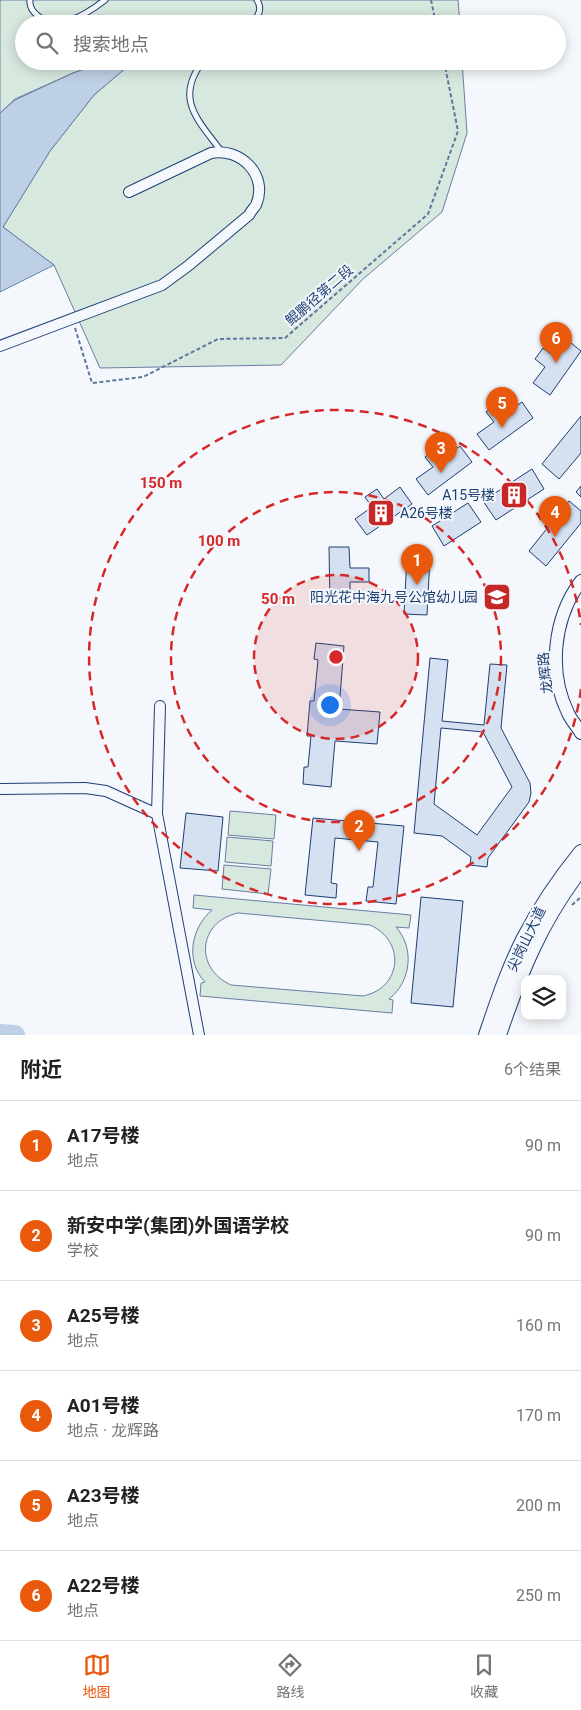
<!DOCTYPE html>
<html lang="zh">
<meta charset="utf-8">
<style>
:root{--surface:#fff;--page:#f6f6f6;--text:#202124;--muted:#757577;--line:#e0e0e0;--accent:#ea580c}
body{margin:0;font-family:Roboto,"Noto Sans SC",sans-serif;background:var(--page);color:var(--text)}
.controls{position:absolute;right:15px;bottom:15px;display:grid;overflow:hidden;border-radius:10px;box-shadow:0 2px 12px #0003}
.controls button{width:45px;height:45px;display:grid;place-items:center;padding:0;border:0;border-bottom:1px solid var(--line);background:var(--surface);color:var(--text);font:25px sans-serif}
.you{position:absolute;left:329px;top:704px;width:18px;height:18px;margin:-12px;border:4px solid #fff;border-radius:50%;background:#1a73e8;box-shadow:0 0 0 8px #1a73e833}
.badge{display:grid;place-items:center;width:32px;height:32px;border-radius:50%;background:var(--accent);color:#fff;font-size:16px;font-weight:700}
.pin{position:absolute;translate:-50% -41px;filter:drop-shadow(0 1px 2px #0008)}
.pin::after{content:'';position:absolute;top:26px;width:18px;height:15px;background:inherit;clip-path:polygon(0 0,100% 0,50% 100%)}
.list{margin:0;padding:0;list-style:none}
h2{display:flex;justify-content:space-between;align-items:center;height:65px;margin:0;padding:0 20px;font-size:21px}
h2 small{font-size:16px;font-weight:400;color:var(--muted)}
.list li{display:grid;grid-template-columns:32px 1fr auto;gap:15px;align-items:center;box-sizing:border-box;height:90px;padding:0 20px;border-top:1px solid var(--line)}
.list b{display:block;font-size:19px;white-space:nowrap}
.list p{margin:0;font-size:16px;white-space:nowrap;color:var(--muted)}
.list em{font-size:16px;font-style:normal;color:var(--muted)}
.icon{flex:none;width:28px;height:28px;fill:none;stroke:currentColor;stroke-width:2;stroke-linecap:round;stroke-linejoin:round}
.map{position:relative;flex:none;width:581px;height:1035px;overflow:hidden}
.search{position:absolute;background:var(--surface);box-shadow:0 2px 12px #0003;left:15px;right:15px;top:15px;height:55px;display:flex;align-items:center;gap:12px;box-sizing:border-box;padding:0 18px;border-radius:28px;color:var(--muted);font-size:19px}
.sheet{height:605px;background:var(--surface)}
nav{display:flex;justify-content:space-around;align-items:center;box-sizing:border-box;height:70px;border-top:1px solid var(--line);background:var(--surface);font-size:14px;color:var(--muted)}
nav a{display:grid;justify-items:center;gap:2px}
nav .on{color:var(--accent)}
.map>svg:first-child{display:block}
.green{fill:#d7e8df;stroke:#687fa3;fill-rule:evenodd}
.water{fill:#bed0e5;stroke:#687fa3}
.lines{fill:none;stroke-linecap:round;stroke-linejoin:round}
.river{stroke:#bed0e5;stroke-width:20}
.building{fill:#d5e0f0;stroke:#1d3f73;fill-rule:evenodd}
.service-casing{stroke:#1d3f73;stroke-width:7}
.minor-casing{stroke:#1d3f73;stroke-width:12}
.tertiary-casing{stroke:#1d3f73;stroke-width:14}
.secondary-casing{stroke:#1d3f73;stroke-width:16}
.path{stroke:#5e769c;stroke-width:2;stroke-dasharray:4 2.5;stroke-linecap:butt}
.service{stroke:#f4f7fb;stroke-width:5}
.minor{stroke:#f4f7fb;stroke-width:10}
.tertiary{stroke:#f4f7fb;stroke-width:12}
.secondary{stroke:#f4f7fb;stroke-width:14}
.ring{fill:none;stroke:#d62828;stroke-width:2.5;stroke-dasharray:9 6}
.labels{text-anchor:middle;stroke-width:4;stroke-linejoin:round;paint-order:stroke}
.street-label{font-size:14px;fill:#1d3f73;stroke:#f4f7fb}
.poi-label{font-size:14px;fill:#1d3f73;stroke:#f4f7fb;text-anchor:end}
.centre{fill:#d62828;stroke:#f4f7fb;stroke-width:2.5}
.ring-label{font-size:15px;text-anchor:middle;font-weight:bold;fill:#d62828;stroke:#f4f7fb;stroke-width:4;stroke-linejoin:round;paint-order:stroke}
</style>
<div class="map">
<svg width="581" height="1035" viewBox="0 0 581 1035">
<rect width="100%" height="100%" fill="#f4f7fb"/>
<g class="green">
<path d="M0 0H458L460 24H24V61H107L73 73 15 99 0 113Z"/>
<path d="M134 61H462L467 133 442 212 363 279 281 365 100 368 54 265 3 227 50 151 94 95Z"/>
<path d="M230 811 276 815 274 839 228 835Z"/>
<path d="M227 837 273 841 271 866 225 862Z"/>
<path d="M224 865 271 869 268 894 222 889Z"/>
<path d="M194 895 411 915 409 928 396 927C415 948 411 982 389 999L393 1000 392 1013 200 996 201 983 205 982C185 961 191 928 212 910L193 908ZM238 913 370 925C406 941 402 988 363 996L231 985C194 968 198 922 238 913Z"/>
</g>
<path class="water" d="M107 61H134L94 95 50 151 3 227 54 265 0 292V113L15 100 73 73Z"/>
<g class="lines">
<path class="river" d="M0 1034 15 1035"/>
</g>
<g class="building">
<path d="M565 338 581 351 550 395 533 383 545 367 535 359 543 348 553 355Z"/>
<path d="M522 402 533 418 489 450 477 434 494 422 486 412 498 404 505 414Z"/>
<path d="M581 416V453L559 479 542 464Z"/>
<path d="M460 446 472 462 428 495 416 479 433 467 425 457 437 448 444 458Z"/>
<path d="M532 469 544 489 496 520 483 501Z"/>
<path d="M581 486V497L576 492Z"/>
<path d="M400 487 412 504 367 535 355 519 372 507 365 497 377 489 384 499Z"/>
<path d="M569 501 581 511V523L546 566 529 551Z"/>
<path d="M468 503 481 522 444 546 432 526Z"/>
<path d="M329 547H349L350 568H369V582H350V602L330 603Z"/>
<path d="M407 556 430 557 427 615 404 614Z"/>
<path d="M316 643 344 646 339 709 380 712 377 744 335 741 331 787 303 784 304 767H308L311 736H307L310 701H314L318 660 314 659Z"/>
<path d="M430 658 448 660 442 721 484 725 490 664 507 665 501 728 530 783 531 793 529 802 488 858 487 867 470 865 471 857 442 836 414 833ZM441 728 483 732 512 787 477 835 434 804Z"/>
<path d="M186 813 223 817 218 871 180 868Z"/>
<path d="M313 818 404 826 396 904 366 901 368 887H373L378 842 335 838 331 883 337 884 336 898 305 895Z"/>
<path d="M421 897 463 901 453 1007 411 1003Z"/>
</g>
<g class="lines">
<g class="service-casing">
<g id="service">
<path d="M30 0C29 7 33 12 38 16 59 33 88 13 105 0"/>
<path d="M252 24C258 16 263 9 257 0"/>
<path d="M203 61C174 99 198 120 221 151"/>
</g>
</g>
<g class="minor-casing">
<g id="minor">
<path d="M0 346 162 285 188 266 249 215C251 211 254 208 256 205 269 175 240 147 211 153L129 192"/>
<path d="M160 706 157 814 199 1035"/>
<path d="M0 789 85 788 106 791 157 814"/>
</g>
</g>
<g class="tertiary-casing">
<path id="tertiary" d="M581 581C553 618 548 672 568 713 571 720 577 726 581 733"/>
</g>
<g class="secondary-casing">
<g id="secondary">
<path d="M486 1035C497 1003 508 969 524 938 540 907 559 879 581 852"/>
<path d="M499 1035C520 973 541 921 581 869"/>
</g>
</g>
<g class="path">
<path d="M431 0 436 24"/>
<path d="M75 328 92 383 143 377 218 339 285 338 428 214 458 131 444 61"/>
<path d="M572 905 581 897"/>
</g>
<use href="#service" class="service"/>
<use href="#minor" class="minor"/>
<use href="#tertiary" class="tertiary"/>
<use href="#secondary" class="secondary"/>
</g>
<circle cx="336" cy="657" r="82" fill="#d62828" fill-opacity=".12"/>
<g class="ring">
<circle cx="336" cy="657" r="82"/>
<circle cx="336" cy="657" r="165"/>
<path d="M581 689A247 247 0 1 1 581 625"/>
</g>
<defs>
<g id="building-square" transform="scale(1.4375)"><rect x="-9" y="-9" width="18" height="18" rx="4" fill="#c62828" stroke="#f4f7fb"/><path d="M-4-6H4V6H1V3H-1V6H-4ZM-2.5-4.3h1.7v1.8h-1.7ZM.8-4.3h1.7v1.8H.8ZM-2.5-1h1.7V.8h-1.7ZM.8-1h1.7V.8H.8Z" fill="#fff"/></g>
<g id="school-square" transform="scale(1.4375)"><rect x="-9" y="-9" width="18" height="18" rx="4" fill="#c62828" stroke="#f4f7fb"/><path d="M0-5L7-2L0 1L-7-2ZM-4 1L0 2.5L4 1V4Q0 6-4 4Z" fill="#fff"/></g>
</defs>
<g fill-rule="evenodd">
<use href="#building-square" x="514" y="495"/>
<use href="#building-square" x="381" y="513"/>
<use href="#school-square" x="497" y="597"/>
</g>
<g class="labels">
<g class="street-label">
<text transform="translate(319 295) rotate(-41)" y="5">鲲鹏径第二段</text>
<text transform="translate(545 673) rotate(-96)" y="5">龙辉路</text>
<text transform="translate(526 939) rotate(-64)" y="5">尖岗山大道</text>
</g>
<g class="poi-label">
<text x="495" y="500">A15号楼</text>
<text x="400" y="518" text-anchor="start">A26号楼</text>
<text x="478" y="602">阳光花中海九号公馆幼儿园</text>
</g>
</g>
<circle cx="336" cy="657" r="8" class="centre"/>
<g class="ring-label">
<text x="161" y="488">150 m</text>
<text x="219" y="546">100 m</text>
<text x="278" y="604">50 m</text>
</g>
</svg>
<div class="controls">
<button><svg class="icon" aria-label="layers" viewBox="0 0 24 24"><path d="M12 4l9 5-9 5-9-5zM3 14l9 5 9-5"/></svg></button>
</div>
<div class="you"></div>
<div class="pin badge" style="left:417px;top:585px">1</div>
<div class="pin badge" style="left:359px;top:851px">2</div>
<div class="pin badge" style="left:441px;top:473px">3</div>
<div class="pin badge" style="left:555px;top:537px">4</div>
<div class="pin badge" style="left:502px;top:428px">5</div>
<div class="pin badge" style="left:556px;top:363px">6</div>
<div class="search"><svg class="icon" aria-label="search" viewBox="0 0 24 24"><circle cx="10" cy="10" r="6"/><path d="M15 15l6 6"/></svg>搜索地点</div>
</div>
<section class="sheet">
<h2>附近<small>6个结果</small></h2>
<ul class="list">
<li><span class="badge">1</span><div><b>A17号楼</b><p>地点</p></div><em>90 m</em></li>
<li><span class="badge">2</span><div><b>新安中学(集团)外国语学校</b><p>学校</p></div><em>90 m</em></li>
<li><span class="badge">3</span><div><b>A25号楼</b><p>地点</p></div><em>160 m</em></li>
<li><span class="badge">4</span><div><b>A01号楼</b><p>地点 · 龙辉路</p></div><em>170 m</em></li>
<li><span class="badge">5</span><div><b>A23号楼</b><p>地点</p></div><em>200 m</em></li>
<li><span class="badge">6</span><div><b>A22号楼</b><p>地点</p></div><em>250 m</em></li>
</ul>
</section>
<nav>
<a class="on"><svg class="icon" aria-label="map" viewBox="0 0 24 24"><path d="M3 6l6-2 6 2 6-2v14l-6 2-6-2-6 2zM9 4v14M15 6v14"/></svg>地图</a>
<a><svg class="icon" aria-label="directions" viewBox="0 0 24 24"><path d="M12 3l9 9-9 9-9-9zM9 14v-3h6M13 9l2 2-2 2"/></svg>路线</a>
<a><svg class="icon" aria-label="saved" viewBox="0 0 24 24"><path d="M7 4h10v16l-5-4-5 4z"/></svg>收藏</a>
</nav>
